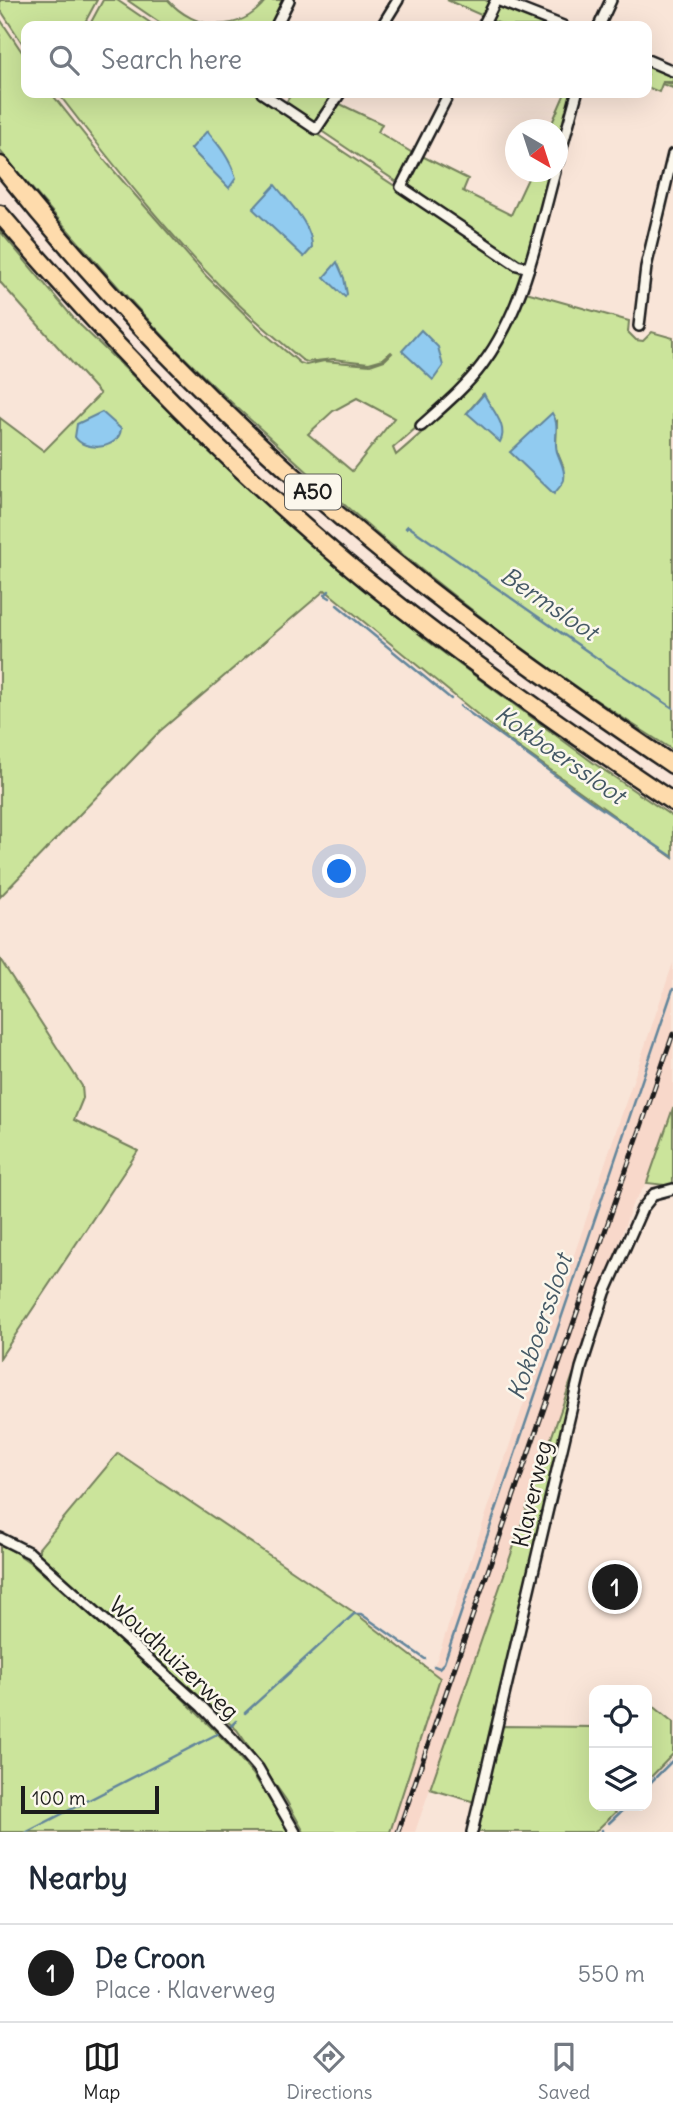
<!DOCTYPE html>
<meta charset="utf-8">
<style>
:root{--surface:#fff;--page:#f6f6f7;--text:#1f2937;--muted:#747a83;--line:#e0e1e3;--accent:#1c1c1c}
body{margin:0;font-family:Delius,sans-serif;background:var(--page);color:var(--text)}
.controls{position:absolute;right:21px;bottom:21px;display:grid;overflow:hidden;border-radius:14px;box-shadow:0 7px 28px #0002}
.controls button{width:63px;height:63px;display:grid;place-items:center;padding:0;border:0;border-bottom:2px solid var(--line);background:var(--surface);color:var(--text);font:35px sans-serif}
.compass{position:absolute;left:505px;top:119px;width:63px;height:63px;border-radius:50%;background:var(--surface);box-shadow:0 7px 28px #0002;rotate:141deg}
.scale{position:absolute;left:21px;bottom:18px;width:138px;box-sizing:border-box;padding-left:7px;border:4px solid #1c1c1c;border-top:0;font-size:19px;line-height:24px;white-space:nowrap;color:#1c1c1c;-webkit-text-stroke:5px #fbf7ec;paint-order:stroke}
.you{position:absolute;left:340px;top:872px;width:24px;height:24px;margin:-18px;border:5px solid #fff;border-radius:50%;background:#1a73e8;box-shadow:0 0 0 10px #1a73e833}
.badge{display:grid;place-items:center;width:46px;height:46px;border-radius:50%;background:var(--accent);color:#fff;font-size:23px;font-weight:700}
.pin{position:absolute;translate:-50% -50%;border:4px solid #fff;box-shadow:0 2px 7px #0006}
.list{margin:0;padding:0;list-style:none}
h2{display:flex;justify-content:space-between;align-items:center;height:91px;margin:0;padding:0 28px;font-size:30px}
h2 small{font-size:23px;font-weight:400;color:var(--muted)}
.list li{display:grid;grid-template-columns:46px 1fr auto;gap:21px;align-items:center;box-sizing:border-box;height:98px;padding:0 28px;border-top:2px solid var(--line)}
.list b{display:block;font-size:26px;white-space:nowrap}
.list p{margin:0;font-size:23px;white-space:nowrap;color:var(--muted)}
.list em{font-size:23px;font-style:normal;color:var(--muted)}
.icon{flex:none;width:38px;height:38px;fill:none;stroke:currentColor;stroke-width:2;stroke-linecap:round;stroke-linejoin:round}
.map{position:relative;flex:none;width:673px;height:1832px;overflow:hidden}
.search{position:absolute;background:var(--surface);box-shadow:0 7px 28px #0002;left:21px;right:21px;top:21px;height:77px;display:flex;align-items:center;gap:18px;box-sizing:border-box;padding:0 24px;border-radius:14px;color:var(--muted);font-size:26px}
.sheet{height:189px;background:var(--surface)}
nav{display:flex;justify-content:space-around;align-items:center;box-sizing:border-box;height:98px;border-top:2px solid var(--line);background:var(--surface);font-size:19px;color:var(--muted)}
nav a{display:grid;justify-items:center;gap:4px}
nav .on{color:var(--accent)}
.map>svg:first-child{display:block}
.built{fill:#f8d8ca}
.green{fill:#cbe49b;stroke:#74805c;stroke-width:2;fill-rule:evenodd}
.water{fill:#91cbf0;stroke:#62859b;stroke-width:2}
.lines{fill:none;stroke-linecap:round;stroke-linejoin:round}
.stream{stroke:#62859b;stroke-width:2.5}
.minor-casing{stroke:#1c1c1c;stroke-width:14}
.motorway-casing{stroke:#1c1c1c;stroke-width:21}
.minor{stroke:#fbf7ec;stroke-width:9}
.motorway{stroke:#fedbac;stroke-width:16}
.rail-casing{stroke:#1c1c1c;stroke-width:5}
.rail{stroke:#fbf7ec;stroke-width:2.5;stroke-dasharray:8;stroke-linecap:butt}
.labels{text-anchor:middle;stroke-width:5;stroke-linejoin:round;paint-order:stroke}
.shield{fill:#fbf7ec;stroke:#5f5e5a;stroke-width:2}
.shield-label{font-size:21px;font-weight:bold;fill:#1c1c1c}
.street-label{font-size:23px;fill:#1c1c1c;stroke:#fbf7ec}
.water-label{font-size:24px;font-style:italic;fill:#455966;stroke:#fbf7ec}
</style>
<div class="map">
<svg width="673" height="1832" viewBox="0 0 673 1832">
<rect width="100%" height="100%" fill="#f9e5d8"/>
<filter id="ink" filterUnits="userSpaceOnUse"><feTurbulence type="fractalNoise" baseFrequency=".0143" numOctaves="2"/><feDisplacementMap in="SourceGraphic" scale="14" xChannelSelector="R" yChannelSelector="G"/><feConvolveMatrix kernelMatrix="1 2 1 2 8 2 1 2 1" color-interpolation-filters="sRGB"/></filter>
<g filter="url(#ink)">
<path class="built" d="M673 963V1108L647 1183 632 1205 415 1832H390L439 1678 430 1672 437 1659Z"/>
<g class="green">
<path d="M0 0H97L83 26H26V49L0 9Z"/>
<path d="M103 0H117L155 26H89Z"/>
<path d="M127 0H168C195 31 240 34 266 0H285L272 26H165Z"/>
<path d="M447 0H485L490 2 483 16Z"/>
<path d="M498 5 548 26H505L491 20Z"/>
<path d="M0 19 26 58V93H51L107 163 206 276 264 333 300 363 306 365 324 361 370 365 385 360 392 353 391 352 383 359 369 363 333 359 307 362 302 360C277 339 252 318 229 295 168 234 110 161 58 93H255L524 272C517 290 511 311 502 328 475 375 434 413 393 448L396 455C449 410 502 359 526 292L629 321 628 332 636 340 643 341 652 332 673 338V750C530 661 399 558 276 443 234 405 192 367 154 326 101 269 50 210 0 151ZM208 131 229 187 191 149ZM483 394 492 410 467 413ZM357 398 394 418 352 471 308 434 333 411ZM557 421 556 449 563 466 511 452Z"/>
<path d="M647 64 673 74V82H662L673 84V88L662 84 659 92 647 87Z"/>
<path d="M292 93H336L315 125 285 104Z"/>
<path d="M565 93H575L558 152V130H549Z"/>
<path d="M338 103 382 124 378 132 414 154 400 184 320 130Z"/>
<path d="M420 155 468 179 463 191 511 215 531 172H552L527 259 519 262 408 187 407 185Z"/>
<path d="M0 231 75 320 251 490 308 543 429 642 595 764 673 817V858L510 741 325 590 160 731 0 897V418L44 451 100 394 0 282Z"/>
<path d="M0 959 82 1086 83 1098 74 1120 138 1151 0 1358Z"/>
<path d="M673 1108V1186L647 1183Z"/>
<path d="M579 1363 475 1802 430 1789 573 1375Z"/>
<path d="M118 1453 355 1613 440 1678 390 1832H304L286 1800 237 1730 39 1554V1548Z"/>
<path d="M0 1544 15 1552 32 1564 165 1681 228 1744 253 1774 290 1832H0Z"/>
<path d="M647 1701 673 1722V1754L647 1781Z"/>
<path d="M501 1726 594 1727V1806H622L598 1829 593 1832H477Z"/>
</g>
<g class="water">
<path d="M207 131C220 146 230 159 236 178L229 188 191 149Z"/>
<path d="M275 185C289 203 313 225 312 248L304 257 253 209Z"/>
<path d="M337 262 344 278 347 294 345 297 324 277Z"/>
<path d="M421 330 438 347 443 366 433 380 402 351Z"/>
<path d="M484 394C491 409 509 426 500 442L467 413Z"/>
<path d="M102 412 121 429C119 450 84 452 75 437L77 424Z"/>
<path d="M552 413C561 426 553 437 557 452 560 461 566 470 564 480 562 485 557 490 554 494L510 452Z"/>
</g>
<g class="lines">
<g class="stream">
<path d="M406 528 408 526 607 665 673 708"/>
<path d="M329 591 325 595 330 598"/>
<path d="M337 605 451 699"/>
<path d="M460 706 589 800 673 857"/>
<path d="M434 1666 439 1668 444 1663 673 989"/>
<path d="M245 1713 354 1614H361L425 1659"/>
<path d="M230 1727 236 1721"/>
<path d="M647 1786 673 1760"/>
<path d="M609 1823 627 1806"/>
<path d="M602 1830V1832"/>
<path d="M27 1832 219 1733"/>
</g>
<g class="minor-casing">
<g id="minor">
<path d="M497 0 563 26"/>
<path d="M276 26 289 0"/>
<path d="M382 26 398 0"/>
<path d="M483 26 496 0"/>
<path d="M599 26 611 0"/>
<path d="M647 60 673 71"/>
<path d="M262 93 316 129 340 93"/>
<path d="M449 93 401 187 517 265 529 268"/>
<path d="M558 162 577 93"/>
<path d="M639 326 646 267 673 154"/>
<path d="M421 426C442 407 465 388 482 365 524 309 537 238 555 172"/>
<path d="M0 1538 30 1553 202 1707 232 1738 258 1768 295 1832"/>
<path d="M472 1832 581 1368 605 1293 642 1209 654 1194 673 1189"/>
</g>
</g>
<g class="motorway-casing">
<g id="motorway">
<path d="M0 165C125 322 271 465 428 589 507 651 590 709 673 765"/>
<path d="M0 214C113 346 233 471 368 581 466 660 569 732 673 802"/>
</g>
</g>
<use href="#minor" class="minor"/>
<use href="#motorway" class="motorway"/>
<g class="rail-casing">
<path id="rail" d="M398 1832 673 1034"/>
</g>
<use href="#rail" class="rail"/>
</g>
</g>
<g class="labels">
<rect class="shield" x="285" y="474.5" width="56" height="35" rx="5"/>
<g class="shield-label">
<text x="313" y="499">A50</text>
</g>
<g class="street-label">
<text transform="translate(532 1494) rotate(-77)" y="8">Klaverweg</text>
<text transform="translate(174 1658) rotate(43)" y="8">Woudhuizerweg</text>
</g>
<g class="water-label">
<text transform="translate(549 604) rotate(34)" y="8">Bermsloot</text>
<text transform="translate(560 755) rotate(35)" y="8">Kokboerssloot</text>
<text transform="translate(540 1327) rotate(-71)" y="8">Kokboerssloot</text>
</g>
</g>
</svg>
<div class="controls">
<button><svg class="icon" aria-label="locate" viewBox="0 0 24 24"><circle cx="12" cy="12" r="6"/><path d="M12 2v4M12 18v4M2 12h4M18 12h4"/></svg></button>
<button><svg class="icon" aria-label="layers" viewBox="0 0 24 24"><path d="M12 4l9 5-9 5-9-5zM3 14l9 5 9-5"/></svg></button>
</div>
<svg class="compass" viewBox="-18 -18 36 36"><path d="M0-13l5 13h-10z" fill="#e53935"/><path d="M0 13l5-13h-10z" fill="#747a83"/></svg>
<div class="scale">100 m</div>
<div class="you"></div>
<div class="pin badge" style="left:615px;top:1587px">1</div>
<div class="search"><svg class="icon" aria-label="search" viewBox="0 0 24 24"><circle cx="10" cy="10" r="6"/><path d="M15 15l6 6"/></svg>Search here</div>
</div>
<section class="sheet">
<h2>Nearby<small></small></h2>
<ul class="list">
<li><span class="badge">1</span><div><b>De Croon</b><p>Place · Klaverweg</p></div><em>550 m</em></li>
</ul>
</section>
<nav>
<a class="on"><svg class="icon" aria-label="map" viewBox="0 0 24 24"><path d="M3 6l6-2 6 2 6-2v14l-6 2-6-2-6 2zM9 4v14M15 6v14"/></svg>Map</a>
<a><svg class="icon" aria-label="directions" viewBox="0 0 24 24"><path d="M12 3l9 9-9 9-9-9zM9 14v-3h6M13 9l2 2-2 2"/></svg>Directions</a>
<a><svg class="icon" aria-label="saved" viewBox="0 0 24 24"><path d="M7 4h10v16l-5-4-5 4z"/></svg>Saved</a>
</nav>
